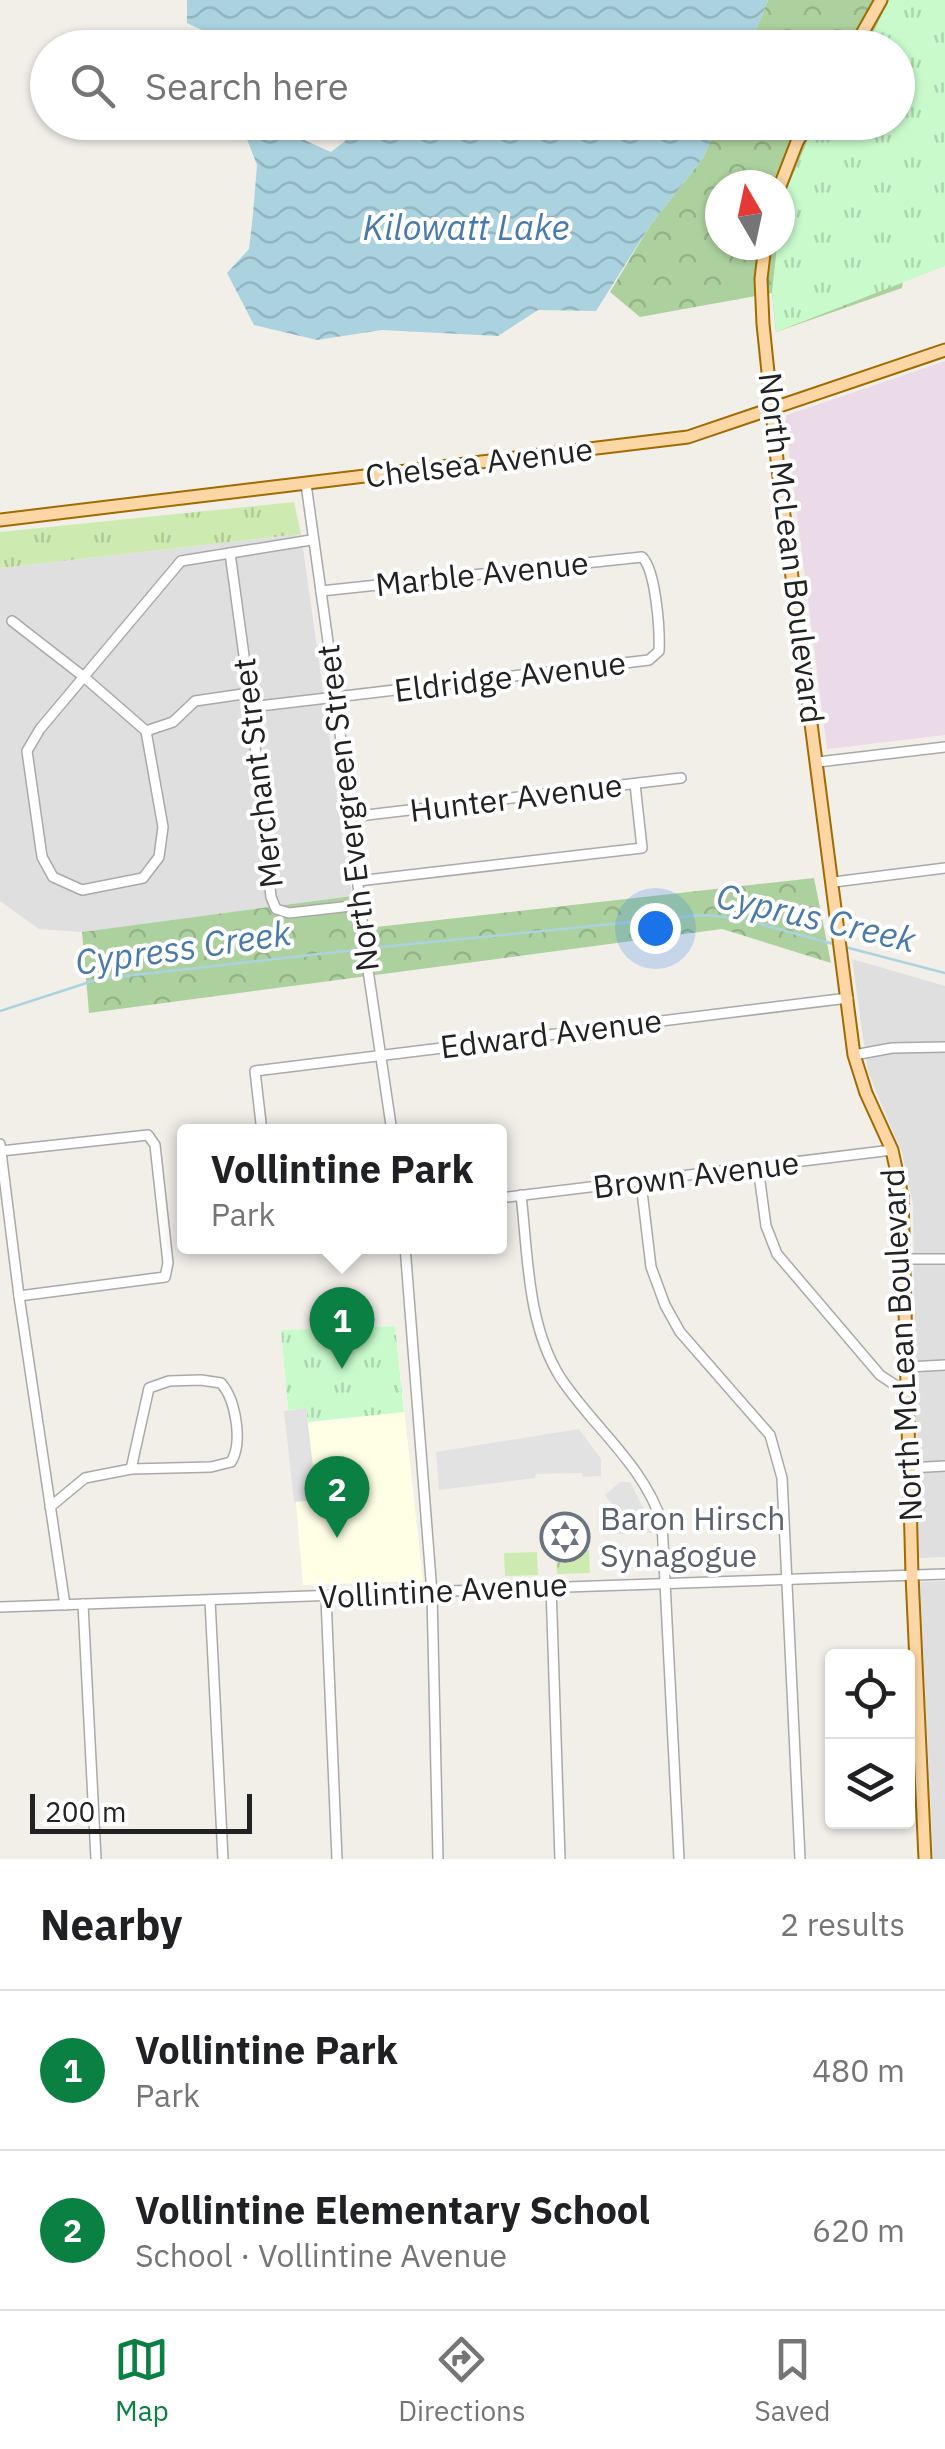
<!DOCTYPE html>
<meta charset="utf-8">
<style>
:root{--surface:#fff;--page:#f2f2f2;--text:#202124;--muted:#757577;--line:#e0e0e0;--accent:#0b8043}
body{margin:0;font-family:"IBM Plex Sans",sans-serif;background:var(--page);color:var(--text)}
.controls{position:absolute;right:30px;bottom:30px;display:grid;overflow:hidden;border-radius:10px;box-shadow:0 2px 8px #0004}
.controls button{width:90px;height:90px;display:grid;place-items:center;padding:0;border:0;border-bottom:2px solid var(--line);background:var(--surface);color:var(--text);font:50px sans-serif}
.compass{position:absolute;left:705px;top:170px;width:90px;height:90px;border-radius:50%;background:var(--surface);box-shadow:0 2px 8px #0004;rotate:351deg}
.scale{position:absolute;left:30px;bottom:25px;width:222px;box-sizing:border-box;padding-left:10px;border:5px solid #222;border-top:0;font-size:28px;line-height:35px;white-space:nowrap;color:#222;-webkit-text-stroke:8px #fff;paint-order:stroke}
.you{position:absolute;left:655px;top:928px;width:35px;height:35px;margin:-25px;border:8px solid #fff;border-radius:50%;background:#1a73e8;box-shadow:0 0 0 15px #1a73e833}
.badge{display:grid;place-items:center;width:65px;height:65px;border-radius:50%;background:var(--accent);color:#fff;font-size:32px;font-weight:700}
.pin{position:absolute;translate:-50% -82px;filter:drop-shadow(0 2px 5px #0008)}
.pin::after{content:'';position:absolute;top:52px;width:35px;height:30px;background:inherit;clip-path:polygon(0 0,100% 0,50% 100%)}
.popup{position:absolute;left:177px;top:1124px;width:330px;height:130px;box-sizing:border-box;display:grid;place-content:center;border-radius:10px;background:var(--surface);filter:drop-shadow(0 2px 8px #0005);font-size:32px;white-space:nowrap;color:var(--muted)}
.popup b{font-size:38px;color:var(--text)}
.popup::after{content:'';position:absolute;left:50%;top:100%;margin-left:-20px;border:20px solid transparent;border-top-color:var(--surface)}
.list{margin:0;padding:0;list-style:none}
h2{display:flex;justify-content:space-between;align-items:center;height:130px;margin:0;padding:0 40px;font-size:42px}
h2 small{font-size:32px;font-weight:400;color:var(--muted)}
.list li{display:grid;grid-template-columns:65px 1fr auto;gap:30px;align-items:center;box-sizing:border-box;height:160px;padding:0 40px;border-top:2px solid var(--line)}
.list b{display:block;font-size:38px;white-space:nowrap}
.list p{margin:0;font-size:32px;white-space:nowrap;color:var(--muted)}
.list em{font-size:32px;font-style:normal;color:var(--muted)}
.icon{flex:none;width:55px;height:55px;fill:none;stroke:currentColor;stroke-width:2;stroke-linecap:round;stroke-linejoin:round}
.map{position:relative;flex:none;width:945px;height:1859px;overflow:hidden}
.search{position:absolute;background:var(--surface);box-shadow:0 2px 8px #0004;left:30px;right:30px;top:30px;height:110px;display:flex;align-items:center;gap:25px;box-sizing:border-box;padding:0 35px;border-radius:55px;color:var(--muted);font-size:38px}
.sheet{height:450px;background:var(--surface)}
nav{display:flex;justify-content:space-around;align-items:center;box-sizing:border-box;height:140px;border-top:2px solid var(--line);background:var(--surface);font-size:28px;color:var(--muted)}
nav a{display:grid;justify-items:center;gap:5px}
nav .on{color:var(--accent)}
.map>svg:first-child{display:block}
.residential{fill:#e0dfdf}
.industrial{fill:#ebdbe8}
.education{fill:#ffffe5}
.grass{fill:url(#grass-tufts)}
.forest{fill:url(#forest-crowns);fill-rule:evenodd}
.park{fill:url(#park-tufts)}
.parking{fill:#e2e2e2}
.water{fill:url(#water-waves)}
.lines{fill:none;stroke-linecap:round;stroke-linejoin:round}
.stream{stroke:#aad3df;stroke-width:2.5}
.minor-casing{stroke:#a9a9a9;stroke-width:12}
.major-casing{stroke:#a06b00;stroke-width:15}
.minor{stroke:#fff;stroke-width:9}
.major{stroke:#fcd6a4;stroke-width:11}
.labels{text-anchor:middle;stroke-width:8;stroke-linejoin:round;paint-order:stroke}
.street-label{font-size:32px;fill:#222;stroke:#fff}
.worship-label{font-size:32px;fill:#5b616d;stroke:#fff;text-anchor:start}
.water-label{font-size:35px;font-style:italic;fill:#4a7aab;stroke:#fff}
</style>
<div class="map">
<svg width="945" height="1859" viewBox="0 0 945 1859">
<defs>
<pattern id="grass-tufts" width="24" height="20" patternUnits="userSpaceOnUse" patternTransform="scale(2.5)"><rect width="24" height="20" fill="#cdebb0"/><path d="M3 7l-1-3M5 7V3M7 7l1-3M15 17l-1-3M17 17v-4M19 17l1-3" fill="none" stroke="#b0c997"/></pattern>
<pattern id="forest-crowns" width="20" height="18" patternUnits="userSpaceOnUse" patternTransform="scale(2.5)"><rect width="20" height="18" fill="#add19e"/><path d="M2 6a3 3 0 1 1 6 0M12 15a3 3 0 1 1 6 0" fill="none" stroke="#95b388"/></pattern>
<pattern id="park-tufts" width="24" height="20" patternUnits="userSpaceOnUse" patternTransform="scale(2.5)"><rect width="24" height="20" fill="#c8facc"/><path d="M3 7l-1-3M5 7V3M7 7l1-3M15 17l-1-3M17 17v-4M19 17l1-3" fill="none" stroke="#acd6af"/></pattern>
<pattern id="water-waves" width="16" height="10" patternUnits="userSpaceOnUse" patternTransform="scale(2.5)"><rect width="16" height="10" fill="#aad3df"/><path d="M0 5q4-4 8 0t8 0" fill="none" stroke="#92b5bf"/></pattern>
</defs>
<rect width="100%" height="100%" fill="#f2efe9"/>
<g class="residential">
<path d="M301 534 352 896 82 932 39 929 0 901V568Z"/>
<path d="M852 959 945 986V1557L918 1558 913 1205 902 1153 868 1072Z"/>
<path d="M945 1581V1859H933L920 1582Z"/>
</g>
<path class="industrial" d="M945 361V735L827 749 785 422 787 415Z"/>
<path class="education" d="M395 1326 423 1581 303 1585 281 1330Z"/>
<g class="grass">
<path d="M294 502 301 534 0 568V532Z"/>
<path d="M589 1550 590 1573 557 1574 556 1551Z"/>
<path d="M537 1552 538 1575 505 1576 504 1553Z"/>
</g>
<g class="forest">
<path d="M768 0H945L902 288 776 332 772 293 640 317 610 292 651 224 703 158 718 123 898 122V48L749 47ZM720 185H780V245H720Z"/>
<path d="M814 878 831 963 722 929 89 1013 82 932 352 896 358 929Z"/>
</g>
<g class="park">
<path d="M889 0H945V266L776 332 772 292 782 200 811 132 818 123 898 122V48L866 47Z"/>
<path d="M395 1326 404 1412 308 1422 306 1409 288 1410 281 1330Z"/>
</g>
<g class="parking">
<path d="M306 1408 317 1500 294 1502 284 1411Z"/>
<path d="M579 1429 601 1459V1476L583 1477 582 1473 536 1474 535 1478 439 1490 436 1452Z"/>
<path d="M620 1482H630L648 1517 652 1533 613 1534 611 1503 605 1495Z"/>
</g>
<g class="water">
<path d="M187 0H768L749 48 221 47 212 35 187 23Z"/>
<path d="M249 123H266L331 152 368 123H718L703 158 651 224 596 311 538 310 498 336 382 330 317 340 254 325 227 273 249 249 253 214 257 165 243 129Z"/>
</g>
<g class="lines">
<g class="stream">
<path d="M845 947 945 973"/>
<path d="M371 948 703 915 739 918 837 945"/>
<path d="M0 1011 99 979 363 949"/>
</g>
<g class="minor-casing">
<g id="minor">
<path d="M306 484 336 699 368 970 392 1132"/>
<path d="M230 553 251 707 271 897 276 909 289 913 360 905"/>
<path d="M12 621 84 677 146 731 173 722 195 701 250 693"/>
<path d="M251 707 649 660 659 651C660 631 656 570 642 557L321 591"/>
<path d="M146 731 163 827 159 857 143 878 82 890 53 877 42 857 27 751 40 729 181 561 311 540"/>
<path d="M818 762 945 747"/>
<path d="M350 817 681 778"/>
<path d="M358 881 642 848 635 784"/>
<path d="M834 882 945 868"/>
<path d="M854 1055 892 1048 945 1047"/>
<path d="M262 1132 255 1071 848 998"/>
<path d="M0 1144 19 1296 65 1605"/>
<path d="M1 1151 148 1135 155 1145 168 1263 165 1277 19 1296"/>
<path d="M758 1167 766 1226 777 1254 880 1375 895 1385 907 1388"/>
<path d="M641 1183 651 1267 665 1305 680 1332 770 1435 782 1478 800 1859"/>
<path d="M521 1195C528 1255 527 1324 560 1377 592 1426 644 1465 662 1523L679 1859"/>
<path d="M500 1198 892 1150"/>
<path d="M295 1246H297"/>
<path d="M405 1246 432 1593 438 1859"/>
<path d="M904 1259H945"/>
<path d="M908 1367 945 1365"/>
<path d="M201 1380 221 1383C236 1400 243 1443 231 1462L211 1467 131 1469 149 1388 169 1381Z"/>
<path d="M909 1468 945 1466"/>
<path d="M50 1507 85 1478 131 1469"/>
<path d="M551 1586 560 1859"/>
<path d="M326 1598 337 1859"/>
<path d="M210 1600 223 1859"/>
<path d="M83 1604 96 1859"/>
<path d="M0 1607C315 1597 630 1583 945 1574"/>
</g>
</g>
<g class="major-casing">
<g id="major">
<path d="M854 48 881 0"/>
<path d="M780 186 797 142 809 122"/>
<path d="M765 245 761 279 763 324 778 469 854 1055 866 1093 892 1150 902 1196 912 1575 925 1859"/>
<path d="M0 520 688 437 945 350"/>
</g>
</g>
<use href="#minor" class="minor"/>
<use href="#major" class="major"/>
</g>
<defs>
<g id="synagogue-ring" transform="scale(2.5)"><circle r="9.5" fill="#fff" stroke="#6b7280" stroke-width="1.5"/><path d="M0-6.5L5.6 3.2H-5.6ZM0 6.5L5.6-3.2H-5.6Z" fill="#6b7280"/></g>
</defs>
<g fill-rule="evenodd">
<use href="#synagogue-ring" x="565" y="1537"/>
</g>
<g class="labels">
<g class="street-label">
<text transform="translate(479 463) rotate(-7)" y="11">Chelsea Avenue</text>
<text transform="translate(791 548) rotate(83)" y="11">North McLean Boulevard</text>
<text transform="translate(482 574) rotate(-6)" y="11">Marble Avenue</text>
<text transform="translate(510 677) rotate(-7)" y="11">Eldridge Avenue</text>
<text transform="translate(258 773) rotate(-97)" y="11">Merchant Street</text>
<text transform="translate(516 798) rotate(-7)" y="11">Hunter Avenue</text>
<text transform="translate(348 808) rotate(-97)" y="11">North Evergreen Street</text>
<text transform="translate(551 1034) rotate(-7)" y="11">Edward Avenue</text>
<text transform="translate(696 1175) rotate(-7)" y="11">Brown Avenue</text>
<text transform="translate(902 1345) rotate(-93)" y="11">North McLean Boulevard</text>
<text transform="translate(443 1591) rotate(-3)" y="11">Vollintine Avenue</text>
</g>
<g class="worship-label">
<text x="600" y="1530">Baron Hirsch<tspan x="600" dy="37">Synagogue</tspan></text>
</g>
<g class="water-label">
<text x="466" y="240">Kilowatt Lake</text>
<text transform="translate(816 918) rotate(13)" y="12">Cyprus Creek</text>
<text transform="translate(183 948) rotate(-8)" y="12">Cypress Creek</text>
</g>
</g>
</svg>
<div class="controls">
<button><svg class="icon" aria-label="locate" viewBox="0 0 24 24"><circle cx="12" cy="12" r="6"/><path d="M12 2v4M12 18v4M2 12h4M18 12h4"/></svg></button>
<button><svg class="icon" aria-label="layers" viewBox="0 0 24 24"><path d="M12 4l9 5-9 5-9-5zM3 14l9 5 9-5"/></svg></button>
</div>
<svg class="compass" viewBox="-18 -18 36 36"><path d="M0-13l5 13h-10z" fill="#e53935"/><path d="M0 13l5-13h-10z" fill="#757577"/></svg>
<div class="scale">200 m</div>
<div class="you"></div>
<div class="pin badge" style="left:342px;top:1369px">1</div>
<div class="popup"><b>Vollintine Park</b>Park</div>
<div class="pin badge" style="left:337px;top:1538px">2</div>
<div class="search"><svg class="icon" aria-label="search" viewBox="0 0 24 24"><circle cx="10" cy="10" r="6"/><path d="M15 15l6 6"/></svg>Search here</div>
</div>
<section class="sheet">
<h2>Nearby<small>2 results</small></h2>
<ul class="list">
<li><span class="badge">1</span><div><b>Vollintine Park</b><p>Park</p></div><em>480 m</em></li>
<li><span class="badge">2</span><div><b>Vollintine Elementary School</b><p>School · Vollintine Avenue</p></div><em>620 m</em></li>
</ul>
</section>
<nav>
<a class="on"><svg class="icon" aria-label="map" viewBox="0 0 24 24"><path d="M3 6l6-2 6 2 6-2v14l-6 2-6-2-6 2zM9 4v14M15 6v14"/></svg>Map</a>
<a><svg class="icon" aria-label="directions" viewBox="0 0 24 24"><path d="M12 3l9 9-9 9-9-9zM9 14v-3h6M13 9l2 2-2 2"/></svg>Directions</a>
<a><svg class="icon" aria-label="saved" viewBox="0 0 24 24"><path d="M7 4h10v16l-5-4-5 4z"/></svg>Saved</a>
</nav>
